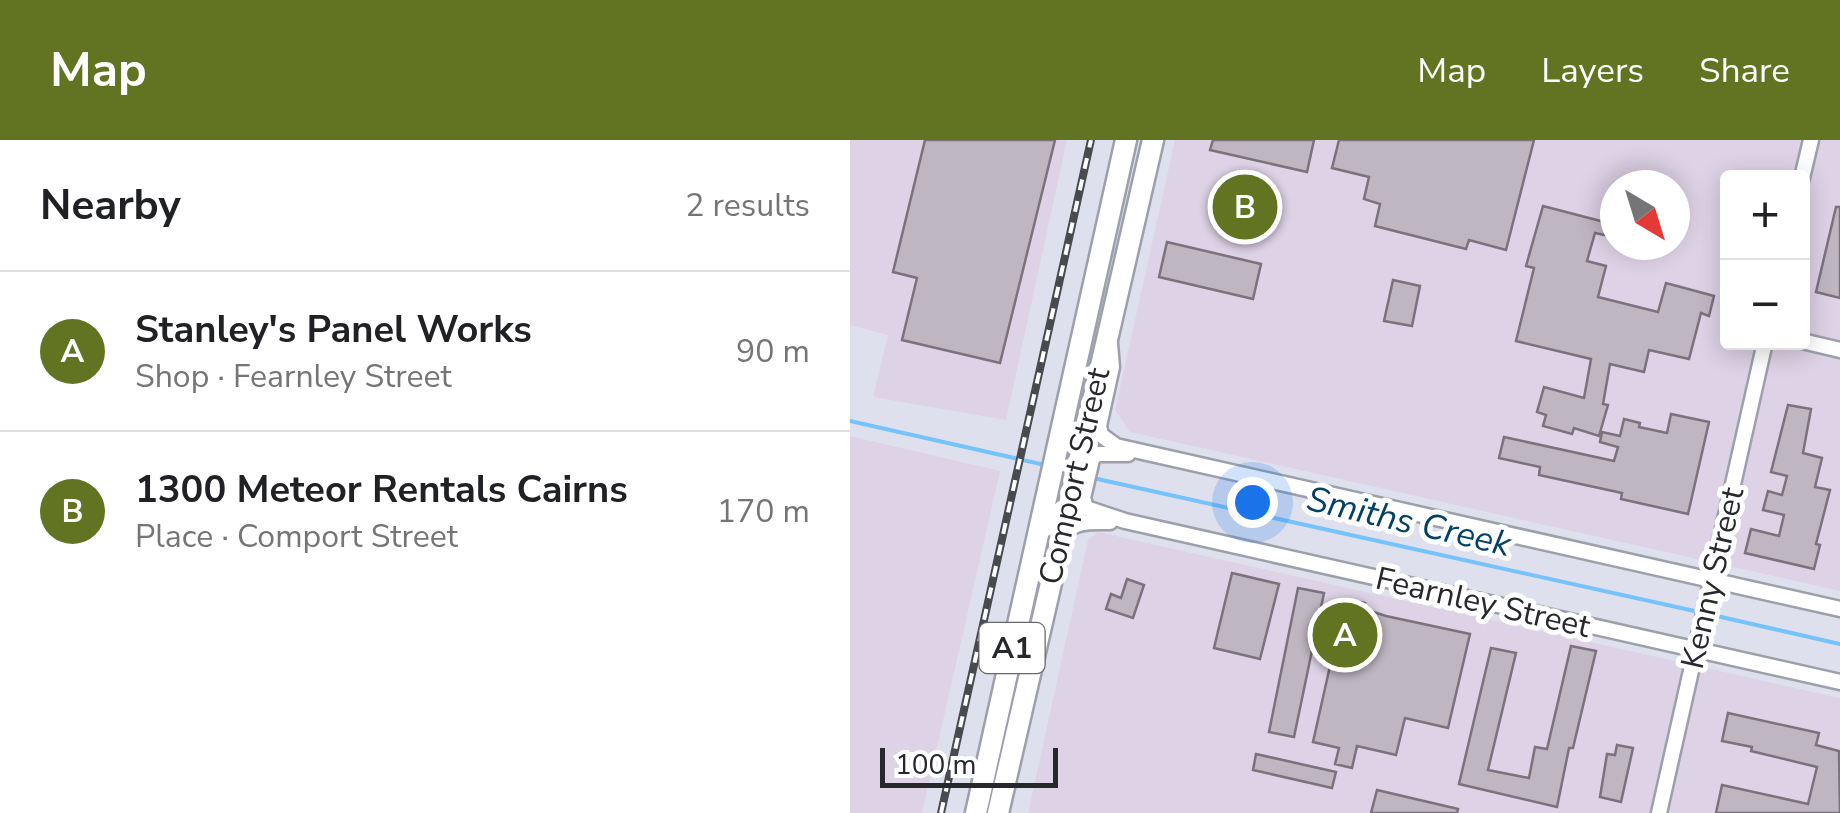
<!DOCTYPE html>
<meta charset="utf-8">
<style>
:root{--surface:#fff;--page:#f6f6f6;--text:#202124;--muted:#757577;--line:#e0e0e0;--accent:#627321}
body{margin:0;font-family:"Nunito Sans",sans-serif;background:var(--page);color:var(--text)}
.controls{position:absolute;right:30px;top:30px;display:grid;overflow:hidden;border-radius:10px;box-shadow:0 5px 25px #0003}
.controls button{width:90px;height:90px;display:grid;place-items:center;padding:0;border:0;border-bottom:2px solid var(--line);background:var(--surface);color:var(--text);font:50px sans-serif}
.compass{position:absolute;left:750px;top:30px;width:90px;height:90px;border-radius:50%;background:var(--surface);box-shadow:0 5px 25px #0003;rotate:142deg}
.scale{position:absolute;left:30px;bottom:25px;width:178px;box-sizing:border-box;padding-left:10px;border:5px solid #27282c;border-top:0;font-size:28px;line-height:35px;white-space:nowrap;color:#27282c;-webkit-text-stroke:8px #fff;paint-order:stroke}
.you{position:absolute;left:402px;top:362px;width:35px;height:35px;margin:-25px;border:8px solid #fff;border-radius:50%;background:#1a73e8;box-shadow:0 0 0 15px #1a73e833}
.badge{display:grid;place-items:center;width:65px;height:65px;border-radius:50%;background:var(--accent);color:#fff;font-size:32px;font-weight:700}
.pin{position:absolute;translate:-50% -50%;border:5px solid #fff;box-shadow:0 2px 10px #0006}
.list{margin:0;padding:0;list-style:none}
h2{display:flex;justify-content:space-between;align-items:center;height:130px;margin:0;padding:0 40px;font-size:42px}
h2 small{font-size:32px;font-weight:400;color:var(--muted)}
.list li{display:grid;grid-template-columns:65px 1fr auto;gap:30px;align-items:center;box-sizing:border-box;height:160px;padding:0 40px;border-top:2px solid var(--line)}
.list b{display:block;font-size:38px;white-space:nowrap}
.list p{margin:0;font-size:32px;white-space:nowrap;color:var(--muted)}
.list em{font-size:32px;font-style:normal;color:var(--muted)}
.map{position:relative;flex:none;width:990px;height:673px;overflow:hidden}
header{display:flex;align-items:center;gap:60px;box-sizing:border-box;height:140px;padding:0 50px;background:var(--accent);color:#fff}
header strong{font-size:48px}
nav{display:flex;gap:55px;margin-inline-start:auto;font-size:35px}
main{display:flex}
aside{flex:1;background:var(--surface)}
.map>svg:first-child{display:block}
.industrial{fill:#ded2e6;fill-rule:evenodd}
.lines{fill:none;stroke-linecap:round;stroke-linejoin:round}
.stream{stroke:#76c2fb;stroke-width:4}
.building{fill:#beb6c0;stroke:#7a727c;stroke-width:2.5}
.minor-casing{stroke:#9da0ab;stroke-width:19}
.highway-casing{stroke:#9da0ab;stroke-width:25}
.minor{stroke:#fff;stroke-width:14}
.highway{stroke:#fff;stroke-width:20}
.rail-casing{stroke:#484a4f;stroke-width:8}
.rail{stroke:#fff;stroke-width:4;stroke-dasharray:11;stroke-linecap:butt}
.labels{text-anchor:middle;stroke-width:10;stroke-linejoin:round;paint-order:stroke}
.shield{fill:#fff;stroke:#68686b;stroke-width:2.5}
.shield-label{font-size:30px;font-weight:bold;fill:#27282c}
.street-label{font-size:32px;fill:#27282c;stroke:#fff}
.water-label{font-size:35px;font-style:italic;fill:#024165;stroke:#fff}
</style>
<header>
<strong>Map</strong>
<nav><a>Map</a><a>Layers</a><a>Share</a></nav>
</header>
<main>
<aside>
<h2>Nearby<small>2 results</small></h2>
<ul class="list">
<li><span class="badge">A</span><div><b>Stanley's Panel Works</b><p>Shop · Fearnley Street</p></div><em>90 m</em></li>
<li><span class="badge">B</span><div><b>1300 Meteor Rentals Cairns</b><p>Place · Comport Street</p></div><em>170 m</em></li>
</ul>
</aside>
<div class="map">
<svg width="990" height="673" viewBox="0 0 990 673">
<rect width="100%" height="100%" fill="#dee1ed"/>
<g class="industrial">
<path d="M0 0H217L156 280 23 257 38 195 0 185Z"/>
<path d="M325 0H990V451L280 292 265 270ZM878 38H952V202H878ZM765 45H825V105H765Z"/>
<path d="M0 296 150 331 72 673H0Z"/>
<path d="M248 392 990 558V673H178L238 400Z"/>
</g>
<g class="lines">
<g class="stream">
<path d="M0 281 195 325"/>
<path d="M243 338 849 472"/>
<path d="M858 474 990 504"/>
</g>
</g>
<g class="building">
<path d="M75 0H205L150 223 52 200 67 138 43 132Z"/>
<path d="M363 0H464L457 32 360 10Z"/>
<path d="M489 0H684L656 110 619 100 616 109 525 86 530 64 514 59 519 37 482 28Z"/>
<path d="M383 42 400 45 397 56 415 60 411 82 375 74Z"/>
<path d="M693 66 762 84 759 96 745 93 737 121 756 126 748 157 808 172 816 143 864 156 859 176 851 173 839 219 799 210 794 232 760 224 753 264 758 265 749 296 724 288 722 294 693 286 696 275 687 272 694 247 734 258 741 219 666 201 684 128 676 126Z"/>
<path d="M986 67H990V158L966 152Z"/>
<path d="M317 102 411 124 403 159 309 137Z"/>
<path d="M543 140 570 146 562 186 534 181Z"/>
<path d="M938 265 961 269 953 313 972 318 965 347 980 350 966 404 970 405 964 429 895 413 901 389 929 396 934 375 913 370 918 351 932 355 937 336 921 332Z"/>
<path d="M821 274 859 282 838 374 771 359 772 353 689 335 690 327 649 318 654 297 764 321 768 307 750 302 752 292 770 296 774 279 790 283 789 287 817 293Z"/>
<path d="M382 433 429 444 410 519 364 508Z"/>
<path d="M277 439 294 445 283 478 256 469 261 454 271 458Z"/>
<path d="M448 448 474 453 444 597 419 592Z"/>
<path d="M495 459 515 463 514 469 536 476 620 494 598 588 555 578 546 615 507 606 502 628 485 624 489 608 463 602Z"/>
<path d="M721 506 746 511 723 608H719L707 667 609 644 641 508 666 513 638 630 679 638 685 607 697 609Z"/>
<path d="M878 573 969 593 966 605 989 611 990 673H866L872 645 958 664 967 627 901 611 902 607 872 601Z"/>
<path d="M767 605 783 608 771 662 750 657 757 614 765 615Z"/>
<path d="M406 614 486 632 482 648 403 630Z"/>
<path d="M527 650 608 669 607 673H521Z"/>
</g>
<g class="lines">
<g class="minor-casing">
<g id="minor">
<path d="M952 38 961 0"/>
<path d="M952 201 990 210"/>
<path d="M260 204 262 227 249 286 251 295 266 306 990 469"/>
<path d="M228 326 248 314H278"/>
<path d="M236 368 233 358 243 315"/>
<path d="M196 389 211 368H236L275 381 990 542"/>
<path d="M212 396C225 380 240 382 260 382"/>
<path d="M809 673 915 202"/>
</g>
</g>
<g class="highway-casing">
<g id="highway">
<path d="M126 673 276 0"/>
<path d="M148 673 303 0"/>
</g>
</g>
<use href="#minor" class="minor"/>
<use href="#highway" class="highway"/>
<g class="rail-casing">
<path id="rail" d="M91 673 241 0"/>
</g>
<use href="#rail" class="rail"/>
</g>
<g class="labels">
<rect class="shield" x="129.5" y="483" width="65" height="50" rx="8"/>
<g class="shield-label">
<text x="162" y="518">A1</text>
</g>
<g class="street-label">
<text transform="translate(224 336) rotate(-77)" y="11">Comport Street</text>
<text transform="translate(862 438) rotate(-77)" y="11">Kenny Street</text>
<text transform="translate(633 462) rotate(13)" y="11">Fearnley Street</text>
</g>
<g class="water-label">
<text transform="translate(559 381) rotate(13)" y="12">Smiths Creek</text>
</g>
</g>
</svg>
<div class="controls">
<button>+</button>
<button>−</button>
</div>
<svg class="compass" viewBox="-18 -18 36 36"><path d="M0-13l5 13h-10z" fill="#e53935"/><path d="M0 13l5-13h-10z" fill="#757577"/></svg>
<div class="scale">100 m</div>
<div class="you"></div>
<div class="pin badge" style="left:495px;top:495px">A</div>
<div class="pin badge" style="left:395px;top:67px">B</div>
</div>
</main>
